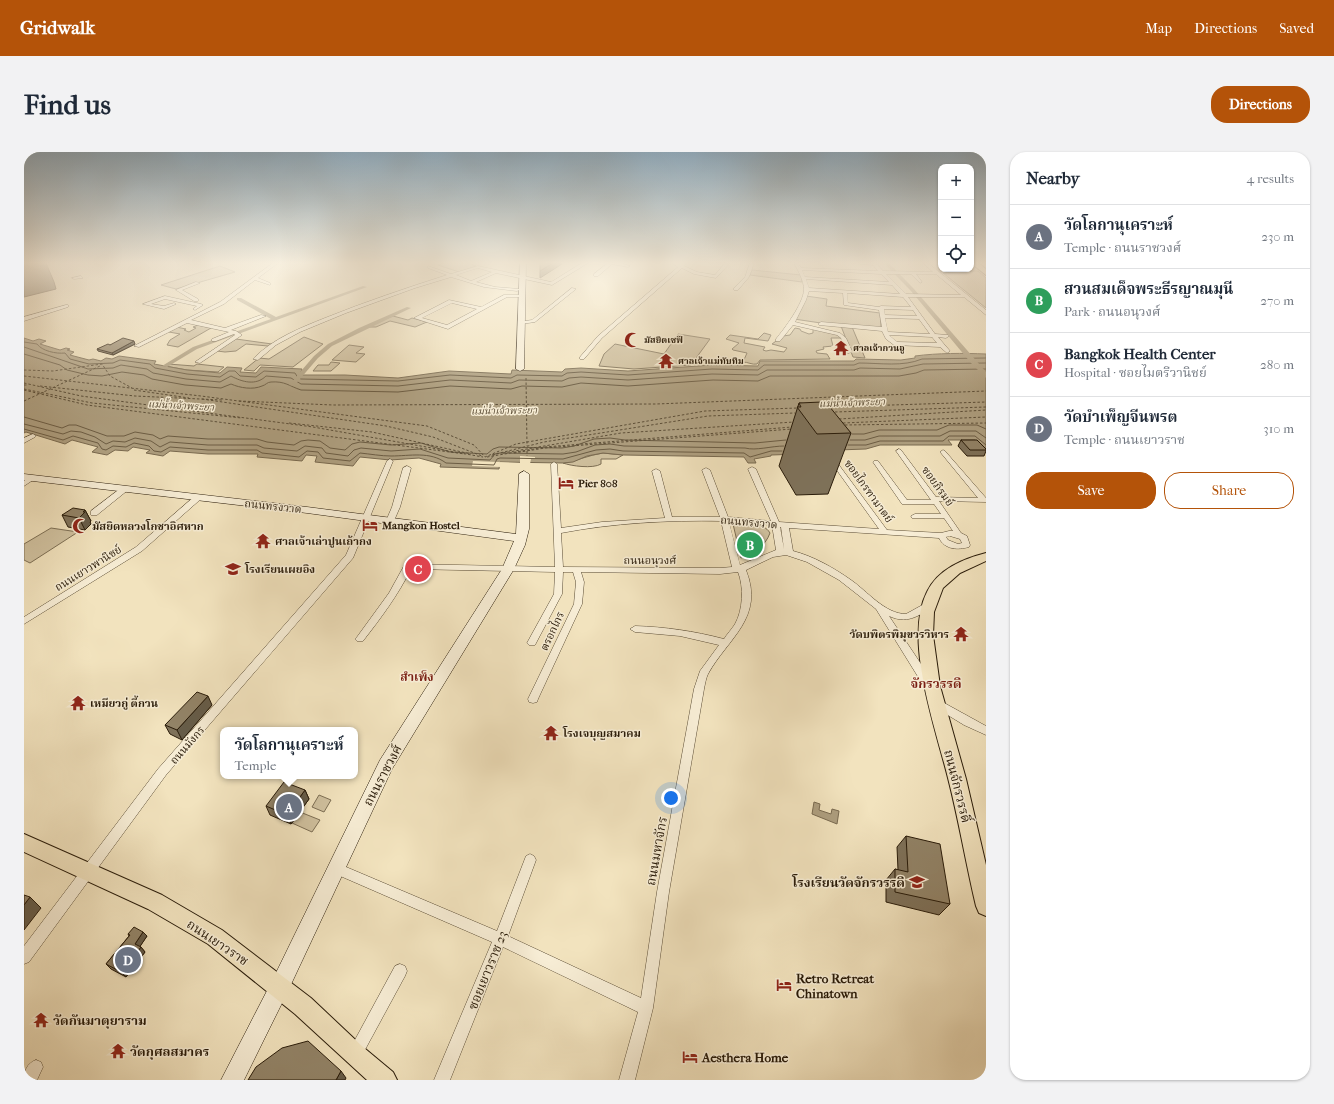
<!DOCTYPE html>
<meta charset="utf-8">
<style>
:root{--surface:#fff;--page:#f2f2f3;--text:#1f2937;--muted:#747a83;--line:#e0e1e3;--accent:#b45309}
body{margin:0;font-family:"IM FELL French Canon","Noto Serif Thai",serif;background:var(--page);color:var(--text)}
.controls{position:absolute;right:12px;top:12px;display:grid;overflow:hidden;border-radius:8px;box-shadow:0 1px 3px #0004}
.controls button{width:36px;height:36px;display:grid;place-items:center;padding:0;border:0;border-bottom:1px solid var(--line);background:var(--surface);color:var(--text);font:20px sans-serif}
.you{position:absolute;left:647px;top:646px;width:14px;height:14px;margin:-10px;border:3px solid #fff;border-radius:50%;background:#1a73e8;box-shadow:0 0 0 6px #1a73e833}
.badge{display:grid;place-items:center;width:26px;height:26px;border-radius:50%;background:var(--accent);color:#fff;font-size:13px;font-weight:700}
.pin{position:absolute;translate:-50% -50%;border:2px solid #fff;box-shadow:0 1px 4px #0006}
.popup{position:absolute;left:196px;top:575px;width:138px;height:52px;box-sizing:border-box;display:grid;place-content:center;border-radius:8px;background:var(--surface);filter:drop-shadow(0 1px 3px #0005);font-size:13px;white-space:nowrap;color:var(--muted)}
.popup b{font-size:15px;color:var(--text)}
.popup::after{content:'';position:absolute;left:50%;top:100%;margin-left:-8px;border:8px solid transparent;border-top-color:var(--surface)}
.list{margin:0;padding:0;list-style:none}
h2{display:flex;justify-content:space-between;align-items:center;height:52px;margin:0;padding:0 16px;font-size:17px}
h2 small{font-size:13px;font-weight:400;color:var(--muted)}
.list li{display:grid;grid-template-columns:26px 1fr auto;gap:12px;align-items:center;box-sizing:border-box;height:64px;padding:0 16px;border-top:1px solid var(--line)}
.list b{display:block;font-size:15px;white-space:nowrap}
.list p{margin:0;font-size:13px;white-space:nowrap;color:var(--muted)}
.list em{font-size:13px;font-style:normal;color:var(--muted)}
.actions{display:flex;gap:8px;padding:12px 16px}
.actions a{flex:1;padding:9px 0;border:1px solid var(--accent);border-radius:16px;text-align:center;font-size:14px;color:var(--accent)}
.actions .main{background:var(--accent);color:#fff}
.icon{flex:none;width:22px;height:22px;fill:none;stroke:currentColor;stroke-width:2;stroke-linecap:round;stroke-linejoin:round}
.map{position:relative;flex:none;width:962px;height:928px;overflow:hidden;border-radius:16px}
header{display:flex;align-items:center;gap:24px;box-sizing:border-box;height:56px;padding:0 20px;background:var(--accent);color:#fff}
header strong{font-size:19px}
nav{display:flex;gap:22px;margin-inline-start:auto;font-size:14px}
.intro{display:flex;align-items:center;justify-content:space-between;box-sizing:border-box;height:96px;padding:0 24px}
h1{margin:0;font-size:28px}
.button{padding:10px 18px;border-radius:16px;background:var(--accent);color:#fff;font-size:14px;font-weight:700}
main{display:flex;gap:24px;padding:0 24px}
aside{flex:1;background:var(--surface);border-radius:16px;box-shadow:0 1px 3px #0004}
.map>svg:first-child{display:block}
.green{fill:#d0c19f;stroke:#7c6e54}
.water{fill:#ae9f80;stroke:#796a50}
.pier{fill:#f2e3be}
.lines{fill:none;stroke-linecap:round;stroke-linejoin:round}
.shore{stroke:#6c5d44;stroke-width:1}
.canal{fill:#ae9f80;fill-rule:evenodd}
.ferry{stroke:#5e5039;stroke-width:1;stroke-dasharray:2.5 2;stroke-linecap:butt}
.street-casing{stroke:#5b4d36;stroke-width:1}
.secondary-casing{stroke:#291b09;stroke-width:1}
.primary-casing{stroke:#291b09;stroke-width:2}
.street{fill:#f7edd5;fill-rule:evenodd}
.secondary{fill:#f7edd5;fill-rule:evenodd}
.primary{fill:#f2e3be;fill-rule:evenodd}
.wall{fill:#7e7159;stroke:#291b09}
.shaded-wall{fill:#665c48;stroke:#291b09}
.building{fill:#928367;stroke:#291b09}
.labels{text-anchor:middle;stroke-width:3;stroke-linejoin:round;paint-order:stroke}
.far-poi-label{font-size:9px;font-weight:bold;fill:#291b09;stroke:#f7edd5;text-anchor:start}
.far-water-label{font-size:10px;font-style:italic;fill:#5e5039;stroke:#f7edd5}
.poi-label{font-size:11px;font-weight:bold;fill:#291b09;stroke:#f7edd5;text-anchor:start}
.street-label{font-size:11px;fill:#291b09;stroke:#f7edd5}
.neighbourhood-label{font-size:12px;font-weight:bold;fill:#7a1f14;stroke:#f7edd5}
.quarter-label{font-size:13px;font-weight:bold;fill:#7a1f14;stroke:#f7edd5}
.near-street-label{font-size:13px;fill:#291b09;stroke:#f7edd5}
.near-poi-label{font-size:13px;font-weight:bold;fill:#291b09;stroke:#f7edd5;text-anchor:start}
</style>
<header>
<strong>Gridwalk</strong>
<nav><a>Map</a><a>Directions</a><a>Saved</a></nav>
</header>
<div class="intro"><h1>Find us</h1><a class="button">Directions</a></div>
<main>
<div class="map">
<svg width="962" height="928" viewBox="0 0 962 928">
<rect width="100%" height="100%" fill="#f2e3be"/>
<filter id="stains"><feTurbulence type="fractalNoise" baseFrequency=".005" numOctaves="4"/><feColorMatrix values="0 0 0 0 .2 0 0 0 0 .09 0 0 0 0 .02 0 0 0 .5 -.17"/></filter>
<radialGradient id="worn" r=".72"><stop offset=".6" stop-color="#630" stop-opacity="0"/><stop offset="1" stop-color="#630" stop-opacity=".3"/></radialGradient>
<g class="green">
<path d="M419 111H444L452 114 435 120 414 113Z"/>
<path d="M196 114 211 120 152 137 137 133Z"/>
<path d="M728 118 777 123 778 130 726 123Z"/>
<path d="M939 119H954L962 126V156L919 121Z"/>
<path d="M782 144 803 147 802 154 856 161 857 176 828 175 841 206 829 205 817 174 770 167Z"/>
<path d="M369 164 384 168 388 166 403 170 391 175 366 169 352 175H341Z"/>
<path d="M174 173 187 176 154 195 143 193 146 188 156 182 145 180 152 175 162 177 160 178 165 180 172 176 169 175Z"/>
<path d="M771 176 776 177 777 179 785 182 789 181V177L810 181 818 186H807L809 194 799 195 800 197 792 199 793 201 803 202 806 207 736 208 733 212C728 213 724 210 719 210L723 201 709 198 708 197 715 191 702 187 706 183 734 187 740 181 747 183 744 189 721 186 720 191 741 195 739 198 742 199 747 198 760 200 763 196 748 192 759 184 766 183Z"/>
<path d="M654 182 686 187 667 213 610 217 575 214 580 202 591 192 640 202Z"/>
<path d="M280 185 299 192 269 215 236 213 230 219 220 218 235 206 245 207Z"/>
<path d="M212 187 248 192 244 194 222 192 212 199 201 200 193 199Z"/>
<path d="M325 193 340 195 332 201 341 202 332 210 308 208Z"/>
<path d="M307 210 316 211 307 219H289L294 213H305Z"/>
<path d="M144 212 170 214 173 212 200 215 194 220 163 218 141 214Z"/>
<path d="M579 301 599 303 592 307H577V312C569 317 547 314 539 311 553 309 565 303 579 301Z"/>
<path d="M709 372C721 373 739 369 746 381 741 395 730 400 717 406Z"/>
<path d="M27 376 54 380 6 411 0 408V392Z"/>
<path d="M295 643 307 648 300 660 288 655Z"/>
<path d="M276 660 296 668 288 680 268 671Z"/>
</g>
<g class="water">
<path d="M0 186 9 189 15 187 22 189 16 192 36 198 42 196 46 197 43 198 50 200 46 203 65 208 69 207 77 209 82 206 88 207 95 204 132 209 130 212 163 218 196 221 203 215 218 216 216 220 232 221 237 215 278 217 276 223H321L374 226 425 219 487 222 488 218 538 220 541 217 557 216 604 219 688 213 734 214 736 209H830L832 207 877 208 891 206V204C914 201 939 201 962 202V299L951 288H924L928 293H856L842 297 785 299 778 302 747 303V304L730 307 732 311H724L720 305 599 303 579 301 563 304 549 310 539 311 476 310 475 317 416 315 417 312 395 306 366 308 336 305 329 314 291 310 293 304 282 303 278 309 233 305 234 302H184L146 299 139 304 122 301 126 298 109 295 104 299 91 298 83 303 68 300 74 295 48 288 41 292 2 280 0 281Z"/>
<path d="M790 650 796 652 795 658 807 662 808 657 815 659 813 672 788 662Z"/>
</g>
<path class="pier" d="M496 304 511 305V307H507L506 312H478L477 315 448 314 449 309 496 311Z"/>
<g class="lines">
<g class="shore">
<path d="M0 190 13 192C18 199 32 202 41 201L46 207 65 212 89 211 96 208 126 212 131 216 163 222 196 225 205 219H211L216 224 232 225 240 219 271 221 274 226 277 227 374 229 426 223 487 226 493 223 538 224 543 221 557 220 604 223 688 217 734 218 740 213H830L835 211C856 211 879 215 898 207L962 206"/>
<path d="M0 195 64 217 89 216 97 213 123 217 129 221 162 227 196 230 207 224C218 230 232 234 242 224L267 226 277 232 374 234 426 228 487 231 495 228 538 229 545 226 557 225 604 228 688 222 734 223 743 218H830L836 216 876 217 899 212 962 211"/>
<path d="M0 202 36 213 43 218 64 223 78 224 98 220 120 223 128 227 161 233 197 236 207 232C216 236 229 238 238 234 242 233 243 230 247 230 261 229 265 234 277 238L374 240 426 234 487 237 498 234 538 235 557 231 604 234 689 228 734 229 746 224H875L892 221 900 218 962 217"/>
<path d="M0 265 38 276 45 273H52L83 284H100L111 280 129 283 136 287 144 284 184 287H233L243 290 270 293 277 289 284 288 296 289 306 296 321 298 328 292 336 290 367 293 397 291 426 300 463 302 469 297 475 295 538 296 550 294 570 287 586 286 601 288 731 291 762 288"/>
<path d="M0 272 39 282 47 279 57 280 71 285 82 292 89 289 101 290 111 286 127 289 136 295 146 290 184 293H233L240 296 273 299 281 294 298 296 302 301 324 304 330 298 337 296 367 299 396 297 424 306 466 308 471 302 476 301 539 302 552 300 571 293 586 292 600 294 721 296C732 299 747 294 760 294"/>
<path d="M0 277 39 288 49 284 74 291 78 297 82 298 89 294 102 295 110 291 125 294 130 299 137 300 146 295 184 298H233L238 301 275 305 283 299 294 300 299 306 326 309 336 301C346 302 357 304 367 304 386 304 406 299 422 311L470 313 473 307 476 306 539 307 572 298 586 297 599 299 720 301 726 305 747 299H758"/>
<path d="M828 282H840L855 278H913L925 273H953L962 277"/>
<path d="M826 288H841L855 284H916L926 279H952L962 286"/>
<path d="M824 293H842L856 289H919L925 284H951L962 293"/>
</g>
<g class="canal">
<path d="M860 111H865L890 137 962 220V226L947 211 887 139Z"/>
<path d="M339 134 343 135 173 197 143 215 138 214 169 195 247 167 213 148V146H217L252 165Z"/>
<path d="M383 155 387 156 308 194 294 206 270 234 265 233 290 204 304 192 335 176Z"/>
</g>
<g class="ferry">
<path d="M0 218 29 219 78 212 86 224 108 236"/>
<path d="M0 224 177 244 403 274 450 293 461 305 492 292 681 259 774 256"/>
<path d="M502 226 503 294"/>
<path d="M0 231 57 244 289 275 459 305"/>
<path d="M0 233H4"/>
<path d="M16 234 111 244 198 248"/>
<path d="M0 237 68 251 218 266"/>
<path d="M0 238 63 253 441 302"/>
<path d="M110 238 165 246"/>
<path d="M178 247 362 274 409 285 458 304"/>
<path d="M0 249 76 214"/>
<path d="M215 249 309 253 632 252 962 239"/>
<path d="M805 255 962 250"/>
<path d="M811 260 962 255"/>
<path d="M815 267 962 258"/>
<path d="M265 271 348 280 447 302"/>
<path d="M819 271 962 265"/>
<path d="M821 273 962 271"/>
<path d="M503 299V304"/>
<path d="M479 301 597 281 770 270"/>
<path d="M490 301 521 296 768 277"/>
<path d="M468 303 520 290 684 264 771 261"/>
<path d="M463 305 521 295 768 275"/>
</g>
<g class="street-casing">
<g id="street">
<path d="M249 111H254L234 126 246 131V133L231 128 200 152 167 168 201 176 237 163 242 164 207 178 212 179 218 183 176 211 171 210 211 183 210 182 192 189H188V187L205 180 163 171 115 195 110 194 196 150Z"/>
<path d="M558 111H564L528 133 472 121 452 130 471 135 495 137V138L493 139 460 135 427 125 391 136 322 161 276 180 252 193 234 208 229 207C248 187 276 176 301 166 341 150 382 136 423 123L404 116V114L427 122 454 114 527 130ZM454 116 468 120 447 129 432 123Z"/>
<path d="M584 111H597L606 114 604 115 588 112 574 124H570V122Z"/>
<path d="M648 111H663L660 114 673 120 691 123 701 111H706L692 126 670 122 658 116 578 186 560 207H556V205L574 184 654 115Z"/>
<path d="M726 111H730L725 125 714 138H710V136L721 125Z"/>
<path d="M770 111H774L777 116 854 119 849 113 827 111H852L859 119 909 120 899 111H904L962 158V163L940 145H884L911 182 924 183 925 184 922 186 914 185 926 199 923 201 916 195 870 193 862 187 858 179 795 173 794 172 797 170 858 175 855 158 820 153 819 141 785 139 782 148 771 170 816 181 822 186 828 199 825 201 815 200V198L821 197 817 186 813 183 769 173 756 189H752V187C761 176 779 152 780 138 780 128 774 119 770 111ZM778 118 857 122 865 130 781 125ZM862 122H887L896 131 898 130 892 122H912L937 143 882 142ZM782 127 868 133 876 142 785 136ZM823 141 879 145 887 155 857 154 855 155 824 151ZM860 157 889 158 893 164 861 163ZM861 166 895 167 906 182 864 180ZM865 183 908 185 913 191 873 190Z"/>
<path d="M57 124 59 126 50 127 48 126Z"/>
<path d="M172 130 176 131 158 138 174 147V149H170L152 138Z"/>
<path d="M548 136 552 137 511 170 497 172 494 170 508 168Z"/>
<path d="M480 143H498L500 144 498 145H483L424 177 390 166 425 148 457 155ZM428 151 453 157 423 173 398 166Z"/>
<path d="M141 144 177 152 179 153 171 158 169 157 173 154 141 147 127 152 140 154 150 151 152 152 140 157 119 152Z"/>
<path d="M42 153H44V155L0 169V165Z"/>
<path d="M9 282 12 284 11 285 0 291V286Z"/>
<path d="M875 297 877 298 912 345 954 346 917 301 916 300 919 298 921 299 962 346V350L915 349 937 381 943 384 946 393 945 395C934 398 921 398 915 386L765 376 769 399C789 404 810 416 827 428 843 439 861 462 882 462L902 451H908L909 453 908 455C894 465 882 472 865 464L909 530 910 533 909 536H901L852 457 815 428 783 410 762 403 749 405 722 418C741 466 704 486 684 522 682 526 681 532 680 537L645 740 629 856 611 928H595L614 860 479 795 426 928H410L468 790 307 720 305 716 307 712 311 710 315 712 473 779 502 704 506 702 510 704 512 708 484 784 617 846 633 740 670 537 676 519 695 493 656 484 611 480 606 477 611 474C641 475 670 479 700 487 703 482 708 477 711 472 719 458 720 435 714 420L696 422 557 420 560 430 558 452 514 547 513 550 509 551 505 550 504 547 550 452 552 430 549 420H539L538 442 511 493H505L503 491 530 442 531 420 387 417C374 443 357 466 339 489H333L331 487 333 485 365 441 381 412 531 415 527 312 530 310 533 312 537 376 578 370 641 366 628 319 632 317 636 319 648 365H696L678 318 682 316 686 318 704 365 747 369 724 317 728 315 732 317 755 370 855 377 807 310 810 308 812 309 863 378 917 381 925 379H929L920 366H888L887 364 891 362H917L910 352H878L849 310 850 309H854L883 348H907L872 299ZM697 369 708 415 696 416 539 415 537 381C589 371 644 368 697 369ZM705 370 748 373 752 398 716 413ZM756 375H757L760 397ZM926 384 936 387 938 391 934 392 924 388 922 385Z"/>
<path d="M366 307 369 309 329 406 142 623 5 810 0 812V794L134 617 322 403 363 309Z"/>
<path d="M383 314 387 316 376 355 369 371H363L362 369 368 355 379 316Z"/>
<path d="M5 324H11L12 326 0 334V329Z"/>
<path d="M97 336H100L104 338 73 363H67V359Z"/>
<path d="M171 344H177L178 346 118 399 0 472V465L112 395Z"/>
<path d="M913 547 962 574V583L940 573 909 554 908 551 909 548Z"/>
<path d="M376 812 381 814 383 819 381 824 336 907 331 909 326 907 324 902 326 897 371 814Z"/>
<path d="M12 908 17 910 19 915 13 928H0C0 919 3 911 12 908Z"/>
</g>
</g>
<g class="secondary-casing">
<g id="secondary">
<path d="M496 111H502L500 217 496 219 492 217Z"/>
<path d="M956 111H962V116Z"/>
<path d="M500 319 505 322V377L501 393 490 417 368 617 263 841 220 928H197L249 827 356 608 478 417 490 389 283 361 0 328V322L283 355 492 382 495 322Z"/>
</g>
</g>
<g class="primary-casing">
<g id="primary">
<path d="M947 111H955L962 117V123Z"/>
<path d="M962 401V409L936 421 919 436 910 460 909 483 916 534 942 627 962 713V764L955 761 952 754C942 712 935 669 924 626 912 577 879 487 903 440 914 417 939 407 962 401Z"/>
<path d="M0 682 138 743 198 778 287 846 339 895 369 920 373 928H343L271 862 184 792 124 757 0 700Z"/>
</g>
</g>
<use href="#street" class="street"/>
<use href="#secondary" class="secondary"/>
<use href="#primary" class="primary"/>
</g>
<g class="wall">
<path d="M111 192 89 203 74 199 73 197 86 193Z"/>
<path d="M775 251 801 254 827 281 804 342 772 343 755 314Z"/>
<path d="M937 288 962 297V299L960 304H943L934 294Z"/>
<path d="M61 358 67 369 66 370 67 372 61 378 44 375 38 363Z"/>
<path d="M188 553 158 588 146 582 141 573Z"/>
<path d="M281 638 285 647 267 672 246 663 242 654Z"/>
<path d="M882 684 926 752 915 763 862 750V728L871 717 874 718 873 695Z"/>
<path d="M119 780 123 784 116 794 121 800 102 825 87 817 82 812 105 784 104 782Z"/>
</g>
<g class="shaded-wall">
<path d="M0 111H22L30 130 32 137 0 145Z"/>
<path d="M529 111H538V112L516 126V119Z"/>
<path d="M110 189 111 192 89 203 88 201Z"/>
<path d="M61 358 67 369 66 370 67 372 61 378 55 366 59 360Z"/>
<path d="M184 544 188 553 158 588 153 578Z"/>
<path d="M281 638 285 647 267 672 263 663Z"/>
<path d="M6 745 17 756 0 778V753Z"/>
<path d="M119 780 123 784 115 796 111 792Z"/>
<path d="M117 795 121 800 102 825 97 820Z"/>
<path d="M317 919 322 926 321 928H312Z"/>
</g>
<g class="building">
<path d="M516 111H529L516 119Z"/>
<path d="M99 186 110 189 88 201 73 197 84 192 86 193Z"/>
<path d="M798 250 801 254H805L827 281 793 282 773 255H777L775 251Z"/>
<path d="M937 288H953L962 297V298H946Z"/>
<path d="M49 356 61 358 59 360H61L55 366 38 363Z"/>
<path d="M173 540 184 544 153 578 141 573Z"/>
<path d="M260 630 281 638 263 663 242 654Z"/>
<path d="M882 684 916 692 926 752 871 740V717L884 720Z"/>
<path d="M0 743 6 745 0 753Z"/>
<path d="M110 775 119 780 111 792 117 795 97 820 82 812 106 783 104 782Z"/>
<path d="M284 889 317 919 312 928H224L232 915 258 896Z"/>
</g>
<linearGradient id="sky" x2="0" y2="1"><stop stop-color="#91acbe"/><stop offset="0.46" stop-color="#f9f2e2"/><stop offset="1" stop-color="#f9f2e2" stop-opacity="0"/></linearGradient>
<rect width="962" height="241" fill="url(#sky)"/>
<defs>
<g id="mosque-bare" transform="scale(1.2)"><path d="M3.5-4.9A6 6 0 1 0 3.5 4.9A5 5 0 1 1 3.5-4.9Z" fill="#8f2418" stroke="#f7edd5" stroke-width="2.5" paint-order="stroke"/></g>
<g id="temple-bare" transform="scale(1.2)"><path d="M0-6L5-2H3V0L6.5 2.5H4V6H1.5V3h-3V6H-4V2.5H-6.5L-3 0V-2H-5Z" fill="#8f2418" stroke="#f7edd5" stroke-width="2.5" paint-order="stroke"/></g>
<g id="hotel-bare" transform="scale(1.2)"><path d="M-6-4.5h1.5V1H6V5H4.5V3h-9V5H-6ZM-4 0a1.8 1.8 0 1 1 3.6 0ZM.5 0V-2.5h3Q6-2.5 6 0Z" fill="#8f2418" stroke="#f7edd5" stroke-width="2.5" paint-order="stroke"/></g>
<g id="school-bare" transform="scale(1.2)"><path d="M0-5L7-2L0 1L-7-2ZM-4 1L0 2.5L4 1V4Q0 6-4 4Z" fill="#8f2418" stroke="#f7edd5" stroke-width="2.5" paint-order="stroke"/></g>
</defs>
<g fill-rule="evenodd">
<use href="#mosque-bare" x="608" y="188"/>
<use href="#temple-bare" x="817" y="196"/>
<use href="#temple-bare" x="642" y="209"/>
<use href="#hotel-bare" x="542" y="331"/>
<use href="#hotel-bare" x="346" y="373"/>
<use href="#mosque-bare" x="56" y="374"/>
<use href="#temple-bare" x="239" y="389"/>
<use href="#school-bare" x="209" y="417"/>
<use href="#temple-bare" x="937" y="482"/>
<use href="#temple-bare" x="54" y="551"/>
<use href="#temple-bare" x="527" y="581"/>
<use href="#school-bare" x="893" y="730"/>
<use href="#hotel-bare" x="760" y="833"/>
<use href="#temple-bare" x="17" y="868"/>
<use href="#temple-bare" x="94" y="899"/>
<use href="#hotel-bare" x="666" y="905"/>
</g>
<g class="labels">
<g class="far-poi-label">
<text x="620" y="191">มัสยิดเซฟี</text>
<text x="829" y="199">ศาลเจ้ากวนอู</text>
<text x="654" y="212">ศาลเจ้าแม่ทับทิม</text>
</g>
<g class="far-water-label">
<text transform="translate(828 250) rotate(-2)" y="4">แม่น้ำเจ้าพระยา</text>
<text transform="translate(157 253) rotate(3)" y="4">แม่น้ำเจ้าพระยา</text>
<text transform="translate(480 258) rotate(-1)" y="4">แม่น้ำเจ้าพระยา</text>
</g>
<g class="poi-label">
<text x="554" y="335">Pier 808</text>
<text x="358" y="377">Mangkon Hostel</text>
<text x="68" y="378">มัสยิดหลวงโกชาอิศหาก</text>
<text x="251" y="393">ศาลเจ้าเล่าปูนเถ้ากง</text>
<text x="221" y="421">โรงเรียนเผยอิง</text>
<text x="925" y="486" text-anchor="end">วัดบพิตรพิมุขวรวิหาร</text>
<text x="66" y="555">เหมียวกู่ ตี้กวน</text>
<text x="539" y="585">โรงเจบุญสมาคม</text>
</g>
<g class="street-label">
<text transform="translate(914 334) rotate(54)" y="4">ซอยภิรมย์</text>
<text transform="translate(845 339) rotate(54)" y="4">ซอยไกรฑามาตย์</text>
<text transform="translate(249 354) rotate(6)" y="4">ถนนทรงวาด</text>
<text transform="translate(725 370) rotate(5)" y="4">ถนนทรงวาด</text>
<text x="626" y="412">ถนนอนุวงศ์</text>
<text transform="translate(64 416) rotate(-32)" y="4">ถนนเยาวพานิชย์</text>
<text transform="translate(528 479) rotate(-65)" y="4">ตรอกไกร</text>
<text transform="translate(163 593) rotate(-49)" y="4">ถนนมังกร</text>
</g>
<g class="neighbourhood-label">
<text x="393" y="529">สำเพ็ง</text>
</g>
<g class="quarter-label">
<text x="912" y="536">จักรวรรดิ</text>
</g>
<g class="near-street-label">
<text transform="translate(358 623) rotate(-62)" y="5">ถนนราชวงศ์</text>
<text transform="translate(934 634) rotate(76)" y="5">ถนนจักรวรรดิ์</text>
<text transform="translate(632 699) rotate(-80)" y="5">ถนนมหาจักร</text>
<text transform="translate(194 790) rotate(34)" y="5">ถนนเยาวราช</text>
<text transform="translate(463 818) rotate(-68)" y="5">ซอยเยาวราช 23</text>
</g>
<g class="near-poi-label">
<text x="881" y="735" text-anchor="end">โรงเรียนวัดจักรวรรดิ</text>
<text x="772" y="831">Retro Retreat<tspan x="772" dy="15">Chinatown</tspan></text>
<text x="29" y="873">วัดกันมาตุยาราม</text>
<text x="106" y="904">วัดกุศลสมาคร</text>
<text x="678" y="910">Aesthera Home</text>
</g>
</g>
<rect width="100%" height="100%" filter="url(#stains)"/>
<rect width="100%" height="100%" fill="url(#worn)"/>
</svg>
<div class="controls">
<button>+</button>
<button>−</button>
<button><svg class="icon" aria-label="locate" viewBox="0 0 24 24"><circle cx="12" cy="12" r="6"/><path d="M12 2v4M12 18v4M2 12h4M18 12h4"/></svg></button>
</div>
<div class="you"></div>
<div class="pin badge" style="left:265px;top:655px;background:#6b7280">A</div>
<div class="popup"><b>วัดโลกานุเคราะห์</b>Temple</div>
<div class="pin badge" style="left:726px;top:393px;background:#2e9e5b">B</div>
<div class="pin badge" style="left:394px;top:417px;background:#e0444e">C</div>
<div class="pin badge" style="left:104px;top:808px;background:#6b7280">D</div>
</div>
<aside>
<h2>Nearby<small>4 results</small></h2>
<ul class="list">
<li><span class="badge" style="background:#6b7280">A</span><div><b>วัดโลกานุเคราะห์</b><p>Temple · ถนนราชวงศ์</p></div><em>230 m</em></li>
<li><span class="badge" style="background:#2e9e5b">B</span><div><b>สวนสมเด็จพระธีรญาณมุนี</b><p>Park · ถนนอนุวงศ์</p></div><em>270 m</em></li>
<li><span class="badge" style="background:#e0444e">C</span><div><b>Bangkok Health Center</b><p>Hospital · ซอยไมตรีวานิชย์</p></div><em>280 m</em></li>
<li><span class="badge" style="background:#6b7280">D</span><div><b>วัดบำเพ็ญจีนพรต</b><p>Temple · ถนนเยาวราช</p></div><em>310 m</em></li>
</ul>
<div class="actions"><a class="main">Save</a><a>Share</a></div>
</aside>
</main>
